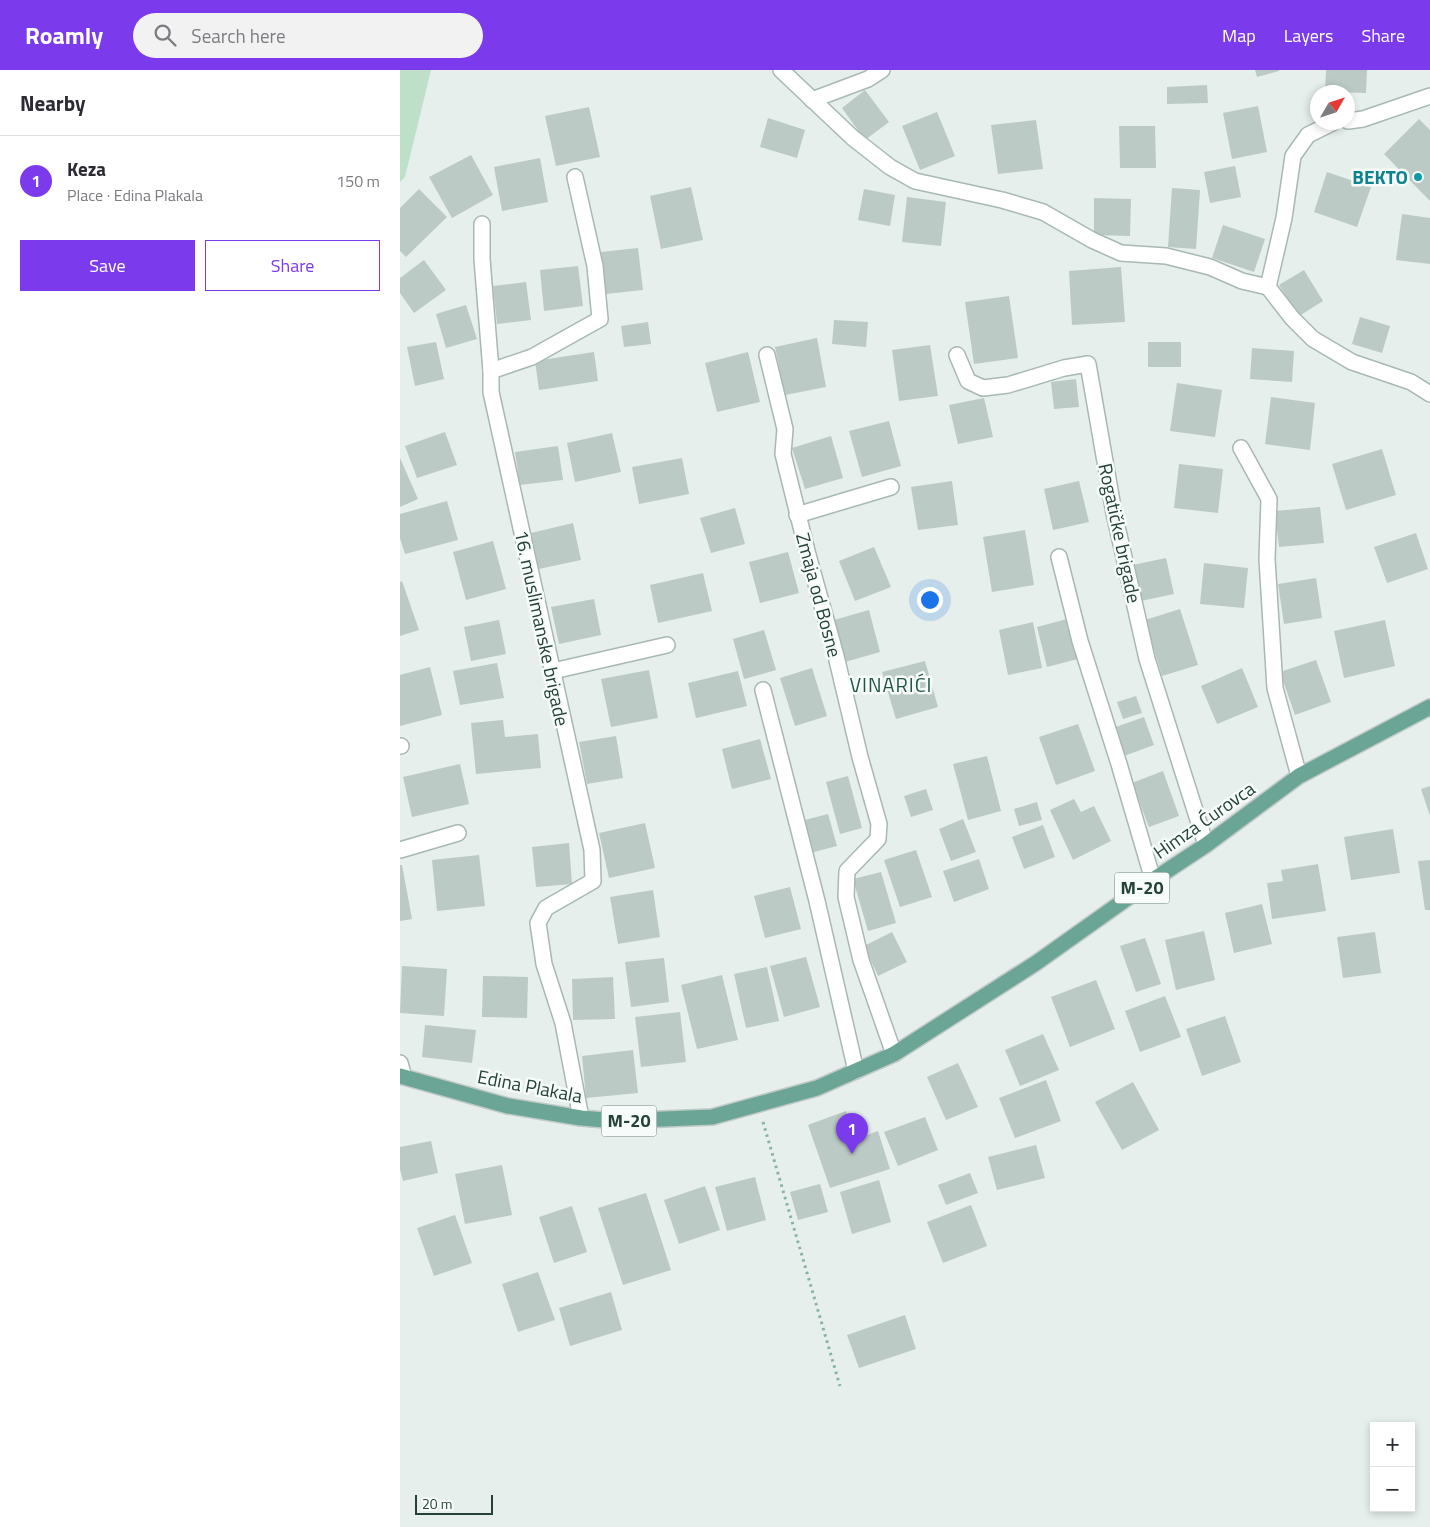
<!DOCTYPE html>
<meta charset="utf-8">
<style>
:root{--surface:#fff;--page:#f2f2f3;--text:#2b2b33;--muted:#7c7c81;--line:#e1e1e2;--accent:#7c3aed}
body{margin:0;font-family:"Titillium Web",sans-serif;background:var(--page);color:var(--text)}
.controls{position:absolute;right:15px;bottom:15px;display:grid;overflow:hidden;border-radius:0px;box-shadow:0 2px 8px #0003}
.controls button{width:45px;height:45px;display:grid;place-items:center;padding:0;border:0;border-bottom:1px solid var(--line);background:var(--surface);color:var(--text);font:25px sans-serif}
.compass{position:absolute;left:910px;top:15px;width:45px;height:45px;border-radius:50%;background:var(--surface);box-shadow:0 2px 8px #0003;rotate:51deg}
.scale{position:absolute;left:15px;bottom:12px;width:78px;box-sizing:border-box;padding-left:5px;border:2px solid #24423a;border-top:0;font-size:14px;line-height:18px;white-space:nowrap;color:#24423a;-webkit-text-stroke:4px #f7fbf9;paint-order:stroke}
.you{position:absolute;left:529px;top:529px;width:18px;height:18px;margin:-12px;border:4px solid #fff;border-radius:50%;background:#1a73e8;box-shadow:0 0 0 8px #1a73e833}
.badge{display:grid;place-items:center;width:32px;height:32px;border-radius:50%;background:var(--accent);color:#fff;font-size:16px;font-weight:700}
.pin{position:absolute;translate:-50% -41px;filter:drop-shadow(0 1px 2px #0008)}
.pin::after{content:'';position:absolute;top:26px;width:18px;height:15px;background:inherit;clip-path:polygon(0 0,100% 0,50% 100%)}
.list{margin:0;padding:0;list-style:none}
h2{display:flex;justify-content:space-between;align-items:center;height:65px;margin:0;padding:0 20px;font-size:21px}
h2 small{font-size:16px;font-weight:400;color:var(--muted)}
.list li{display:grid;grid-template-columns:32px 1fr auto;gap:15px;align-items:center;box-sizing:border-box;height:90px;padding:0 20px;border-top:1px solid var(--line)}
.list b{display:block;font-size:19px;white-space:nowrap}
.list p{margin:0;font-size:16px;white-space:nowrap;color:var(--muted)}
.list em{font-size:16px;font-style:normal;color:var(--muted)}
.actions{display:flex;gap:10px;padding:15px 20px}
.actions a{flex:1;padding:11px 0;border:1px solid var(--accent);border-radius:0px;text-align:center;font-size:18px;color:var(--accent)}
.actions .main{background:var(--accent);color:#fff}
.icon{flex:none;width:28px;height:28px;fill:none;stroke:currentColor;stroke-width:2;stroke-linecap:round;stroke-linejoin:round}
.map{position:relative;flex:none;width:1030px;height:1457px;overflow:hidden}
header{display:flex;align-items:center;gap:30px;box-sizing:border-box;height:70px;padding:0 25px;background:var(--accent);color:#fff}
header strong{font-size:24px}
nav{display:flex;gap:28px;margin-inline-start:auto;font-size:18px}
.search{width:350px;height:45px;background:var(--page);display:flex;align-items:center;gap:12px;box-sizing:border-box;padding:0 18px;border-radius:28px;color:var(--muted);font-size:19px}
main{display:flex}
aside{flex:1;background:var(--surface)}
.map>svg:first-child{display:block}
.green{fill:#bfe0c8}
.building{fill:#bbcac4}
.lines{fill:none;stroke-linecap:round;stroke-linejoin:round}
.minor-casing{stroke:#a8b8b2;stroke-width:18}
.major-casing{stroke:#c2cac8;stroke-width:18}
.path{stroke:#86b3a5;stroke-width:3;stroke-dasharray:2.5 4;stroke-linecap:butt}
.minor{stroke:#fff;stroke-width:15}
.major{stroke:#6aa596;stroke-width:15}
.culture-dot{fill:#0f9aa8;stroke:#f7fbf9;stroke-width:2}
.labels{text-anchor:middle;stroke-width:5;stroke-linejoin:round;paint-order:stroke}
.shield{fill:#f7fbf9;stroke:#637a73;stroke-width:1}
.shield-label{font-size:18px;font-weight:bold;fill:#24423a}
.culture-label{font-size:19px;font-weight:bold;fill:#0d838f;stroke:#f7fbf9;text-anchor:end}
.street-label{font-size:19px;fill:#24423a;stroke:#f7fbf9}
.neighbourhood-label{font-size:20px;letter-spacing:1px;fill:#1f5548;stroke:#f7fbf9}
</style>
<header>
<strong>Roamly</strong>
<div class="search"><svg class="icon" aria-label="search" viewBox="0 0 24 24"><circle cx="10" cy="10" r="6"/><path d="M15 15l6 6"/></svg>Search here</div>
<nav><a>Map</a><a>Layers</a><a>Share</a></nav>
</header>
<main>
<aside>
<h2>Nearby<small></small></h2>
<ul class="list">
<li><span class="badge">1</span><div><b>Keza</b><p>Place · Edina Plakala</p></div><em>150 m</em></li>
</ul>
<div class="actions"><a class="main">Save</a><a>Share</a></div>
</aside>
<div class="map">
<svg width="1030" height="1457" viewBox="0 0 1030 1457">
<rect width="100%" height="100%" fill="#e6efeb"/>
<path class="green" d="M0 0H31L5 107 0 112Z"/>
<g class="building">
<path d="M855 0H879V1L857 7Z"/>
<path d="M926 0H967L966 23 925 22Z"/>
<path d="M807 15 808 33 767 34V17Z"/>
<path d="M465 20 489 52 465 70 442 38Z"/>
<path d="M858 36 867 82 832 89 823 43Z"/>
<path d="M189 37 200 87 156 96 145 46Z"/>
<path d="M537 42 555 86 520 100 502 56Z"/>
<path d="M368 48 405 60 397 88 360 77Z"/>
<path d="M1019 49 1030 60V131L984 84Z"/>
<path d="M636 50 643 99 598 104 591 55Z"/>
<path d="M719 56H755L756 98H720Z"/>
<path d="M71 85 93 125 52 148 29 107Z"/>
<path d="M140 88 148 132 102 141 94 97Z"/>
<path d="M835 96 841 127 810 133 804 102Z"/>
<path d="M927 102 971 117 957 157 914 142Z"/>
<path d="M291 117 303 170 261 179 250 126Z"/>
<path d="M772 118 800 120 796 179 768 177Z"/>
<path d="M19 119 47 147 6 187 0 181V138Z"/>
<path d="M464 119 495 125 490 156 458 150Z"/>
<path d="M507 127 546 132 541 176 502 172Z"/>
<path d="M694 128 731 129 730 166 694 165Z"/>
<path d="M1002 144 1030 148V194L996 190Z"/>
<path d="M823 155 865 169 854 202 812 188Z"/>
<path d="M238 178 243 220 206 224 201 182Z"/>
<path d="M24 190 46 220 14 243 0 223V208Z"/>
<path d="M178 196 183 236 144 241 140 200Z"/>
<path d="M721 197 725 252 672 255 669 201Z"/>
<path d="M904 200 923 231 899 246 879 215Z"/>
<path d="M126 212 131 250 97 254 93 216Z"/>
<path d="M609 226 618 288 574 294 565 232Z"/>
<path d="M66 235 77 269 46 278 36 244Z"/>
<path d="M960 247 990 256 982 283 952 274Z"/>
<path d="M434 250 468 252 466 277 432 274Z"/>
<path d="M248 252 251 274 224 277 221 256Z"/>
<path d="M417 268 426 317 385 325 375 277Z"/>
<path d="M36 272 44 309 15 316 7 277Z"/>
<rect x="748" y="272" width="33" height="25"/>
<path d="M530 275 538 326 499 331 492 280Z"/>
<path d="M852 278 894 281 892 312 850 309Z"/>
<path d="M194 282 198 311 139 320 135 291Z"/>
<path d="M348 282 360 332 317 342 305 293Z"/>
<path d="M676 309 679 337 654 339 651 312Z"/>
<path d="M777 313 822 320 815 367 770 361Z"/>
<path d="M871 327 915 333 910 380 865 374Z"/>
<path d="M584 328 593 367 558 374 549 335Z"/>
<path d="M489 351 501 396 462 407 449 361Z"/>
<path d="M45 362 57 395 17 408 5 376Z"/>
<path d="M212 363 221 402 175 412 167 373Z"/>
<path d="M431 366 443 408 405 419 392 378Z"/>
<path d="M158 376 163 410 120 415 115 382Z"/>
<path d="M982 379 996 425 946 440 932 394Z"/>
<path d="M0 388 18 429 0 437Z"/>
<path d="M282 388 289 424 239 434 232 397Z"/>
<path d="M779 394 823 399 818 443 774 438Z"/>
<path d="M552 411 558 455 518 460 511 417Z"/>
<path d="M679 411 689 452 653 460 644 419Z"/>
<path d="M47 431 58 470 5 484 0 468V444Z"/>
<path d="M920 437 924 473 879 477 875 441Z"/>
<path d="M335 438 345 474 311 483 300 448Z"/>
<path d="M173 453 181 490 139 499 131 463Z"/>
<path d="M625 460 634 515 592 522 583 467Z"/>
<path d="M1016 463 1028 499 987 513 974 477Z"/>
<path d="M93 471 106 519 66 530 53 482Z"/>
<path d="M474 477 491 517 455 531 439 491Z"/>
<path d="M388 482 399 523 360 533 349 492Z"/>
<path d="M766 488 774 524 741 531 733 495Z"/>
<path d="M804 493 848 498 844 538 800 534Z"/>
<path d="M303 503 312 541 258 553 250 515Z"/>
<path d="M916 508 922 548 884 554 878 514Z"/>
<path d="M2 511 19 560 0 566V512Z"/>
<path d="M194 529 201 565 159 574 151 537Z"/>
<path d="M780 539 798 595 762 606 745 550Z"/>
<path d="M469 540 480 582 445 592 434 550Z"/>
<path d="M667 549 678 589 647 597 637 557Z"/>
<path d="M99 550 106 584 71 591 64 557Z"/>
<path d="M985 550 995 596 944 608 934 561Z"/>
<path d="M633 552 642 598 608 605 599 560Z"/>
<path d="M364 560 376 600 344 609 333 569Z"/>
<path d="M916 590 931 632 895 645 880 602Z"/>
<path d="M525 591 538 637 496 649 482 602Z"/>
<path d="M97 593 104 628 60 635 53 601Z"/>
<path d="M30 597 42 645 0 656V605Z"/>
<path d="M412 598 427 646 395 656 380 608Z"/>
<path d="M842 598 858 637 817 654 801 616Z"/>
<path d="M249 600 258 648 211 657 201 609Z"/>
<path d="M338 601 347 636 296 648 288 613Z"/>
<path d="M736 626 742 643 723 649 717 632Z"/>
<path d="M744 647 754 675 724 686 713 658Z"/>
<path d="M103 650 105 667 138 664 141 698 76 704 71 653Z"/>
<path d="M678 654 695 701 656 715 639 667Z"/>
<path d="M216 666 223 708 187 714 179 672Z"/>
<path d="M360 669 371 709 332 719 322 679Z"/>
<path d="M587 686 601 741 568 750 553 694Z"/>
<path d="M60 694 69 734 12 747 3 707Z"/>
<path d="M763 701 779 746 749 757 732 713Z"/>
<path d="M448 706 462 758 440 764 426 712Z"/>
<path d="M1030 716V746L1021 719Z"/>
<path d="M526 719 533 740 511 747 504 726Z"/>
<path d="M674 729 681 742 694 736 711 771 673 790 650 740Z"/>
<path d="M637 732 642 750 619 756 614 739Z"/>
<path d="M428 744 437 776 410 783 401 751Z"/>
<path d="M563 749 576 782 551 791 539 759Z"/>
<path d="M245 753 255 798 209 808 199 763Z"/>
<path d="M643 755 655 787 624 799 612 767Z"/>
<path d="M993 759 1000 803 951 810 944 767Z"/>
<path d="M169 773 172 814 136 817 132 777Z"/>
<path d="M516 780 532 827 500 837 484 790Z"/>
<path d="M79 785 85 836 37 841 32 790Z"/>
<path d="M579 789 589 819 554 832 543 801Z"/>
<path d="M1030 790V840H1025L1018 791Z"/>
<path d="M918 794 926 841 872 849 867 813 883 811 881 800Z"/>
<path d="M0 795H2L12 849 0 851Z"/>
<path d="M481 802 496 853 468 861 453 809Z"/>
<path d="M390 817 401 859 365 868 354 826Z"/>
<path d="M253 820 260 867 218 874 210 827Z"/>
<path d="M862 834 872 874 834 883 825 843Z"/>
<path d="M804 861 815 910 776 920 765 870Z"/>
<path d="M492 862 507 892 478 906 464 876Z"/>
<path d="M975 862 981 903 943 908 937 867Z"/>
<path d="M745 868 761 914 736 922 720 876Z"/>
<path d="M406 887 420 937 384 947 370 896Z"/>
<path d="M264 888 269 932 231 937 225 892Z"/>
<path d="M2 896 47 899 44 946 0 943Z"/>
<path d="M367 897 379 951 346 958 334 904Z"/>
<path d="M322 905 338 970 297 979 281 915Z"/>
<path d="M83 906 128 907 127 948 82 947Z"/>
<path d="M213 907 215 949 173 950 172 909Z"/>
<path d="M696 910 715 959 670 977 651 927Z"/>
<path d="M765 926 781 967 740 982 725 941Z"/>
<path d="M280 942 286 992 241 997 235 947Z"/>
<path d="M825 946 841 992 802 1006 786 959Z"/>
<path d="M25 955 76 960 72 993 22 987Z"/>
<path d="M643 964 659 1000 620 1016 605 980Z"/>
<path d="M233 980 238 1023 186 1028 182 986Z"/>
<path d="M558 993 578 1037 546 1050 527 1007Z"/>
<path d="M646 1010 661 1051 615 1068 599 1028Z"/>
<path d="M733 1012 759 1060 722 1080 695 1032Z"/>
<path d="M446 1041 456 1069 478 1061 490 1099 430 1118 408 1055Z"/>
<path d="M525 1047 538 1080 498 1096 484 1062Z"/>
<path d="M31 1071 38 1103 3 1111 0 1099V1077Z"/>
<path d="M636 1075 645 1108 597 1120 588 1087Z"/>
<path d="M102 1095 112 1145 65 1154 55 1104Z"/>
<path d="M570 1103 578 1123 546 1135 538 1115Z"/>
<path d="M355 1107 366 1150 327 1161 315 1117Z"/>
<path d="M479 1110 491 1152 452 1164 440 1122Z"/>
<path d="M420 1114 428 1142 398 1150 390 1122Z"/>
<path d="M305 1116 320 1160 279 1174 264 1130Z"/>
<path d="M246 1123 271 1200 223 1215 198 1138Z"/>
<path d="M571 1135 587 1176 543 1193 527 1152Z"/>
<path d="M172 1136 187 1182 154 1193 139 1147Z"/>
<path d="M55 1145 72 1193 34 1206 17 1158Z"/>
<path d="M138 1202 155 1250 118 1262 102 1214Z"/>
<path d="M211 1222 222 1260 170 1276 159 1238Z"/>
<path d="M505 1245 516 1279 459 1298 447 1265Z"/>
</g>
<g class="lines">
<g class="minor-casing">
<g id="minor">
<path d="M381 0 453 68 490 97 515 111 602 130 643 142 692 170 721 183 766 186 810 197 842 211 868 217"/>
<path d="M412 30 468 9 482 0"/>
<path d="M948 51 963 49 1030 26"/>
<path d="M934 52 908 65 893 86 884 148 868 217 892 248 913 269 952 292 1011 312 1030 324"/>
<path d="M175 107 195 196 200 249 132 287 91 301V322L192 780 193 811 146 838 138 853 144 894 163 953 181 1048"/>
<path d="M82 154V189L91 301"/>
<path d="M367 285 385 359 383 384 408 485 436 586 460 687 479 754 478 769 447 801 446 827 461 890 494 984"/>
<path d="M557 285 568 311 583 318 608 315 664 298 688 294 714 443 747 589 806 775"/>
<path d="M841 378 869 429 867 489 875 618 899 706"/>
<path d="M397 445 491 417"/>
<path d="M659 487 680 571 719 694 753 810"/>
<path d="M153 601 267 575"/>
<path d="M363 620 417 831 456 1001"/>
<path d="M0 676H1"/>
<path d="M0 780 58 763"/>
<path d="M0 993 4 1007"/>
</g>
</g>
<g class="major-casing">
<path id="major" d="M0 1006 108 1036 181 1048 216 1051 312 1047 417 1018 494 984 636 893 753 810 806 775 899 706 1030 637"/>
</g>
<path class="path" d="M363 1052 440 1316"/>
<use href="#minor" class="minor"/>
<use href="#major" class="major"/>
</g>
<circle class="culture-dot" cx="1018" cy="107" r="5"/>
<g class="labels">
<g class="shield">
<rect x="714.5" y="802.5" width="55" height="31" rx="4"/>
<rect x="201.5" y="1035.5" width="55" height="31" rx="4"/>
</g>
<g class="shield-label">
<text x="742" y="824">M-20</text>
<text x="229" y="1057">M-20</text>
</g>
<g class="culture-label">
<text x="1008" y="114">BEKTO</text>
</g>
<g class="street-label">
<text transform="translate(720 463) rotate(78)" y="7">Rogatičke brigade</text>
<text transform="translate(419 525) rotate(75)" y="7">Zmaja od Bosne</text>
<text transform="translate(142 558) rotate(78)" y="7">16. muslimanske brigade</text>
<text transform="translate(804 750) rotate(-35)" y="7">Himza Ćurovca</text>
<text transform="translate(130 1016) rotate(11)" y="7">Edina Plakala</text>
</g>
<g class="neighbourhood-label">
<text x="491" y="622">VINARIĆI</text>
</g>
</g>
</svg>
<div class="controls">
<button>+</button>
<button>−</button>
</div>
<svg class="compass" viewBox="-18 -18 36 36"><path d="M0-13l5 13h-10z" fill="#e53935"/><path d="M0 13l5-13h-10z" fill="#7c7c81"/></svg>
<div class="scale">20 m</div>
<div class="you"></div>
<div class="pin badge" style="left:452px;top:1084px">1</div>
</div>
</main>
